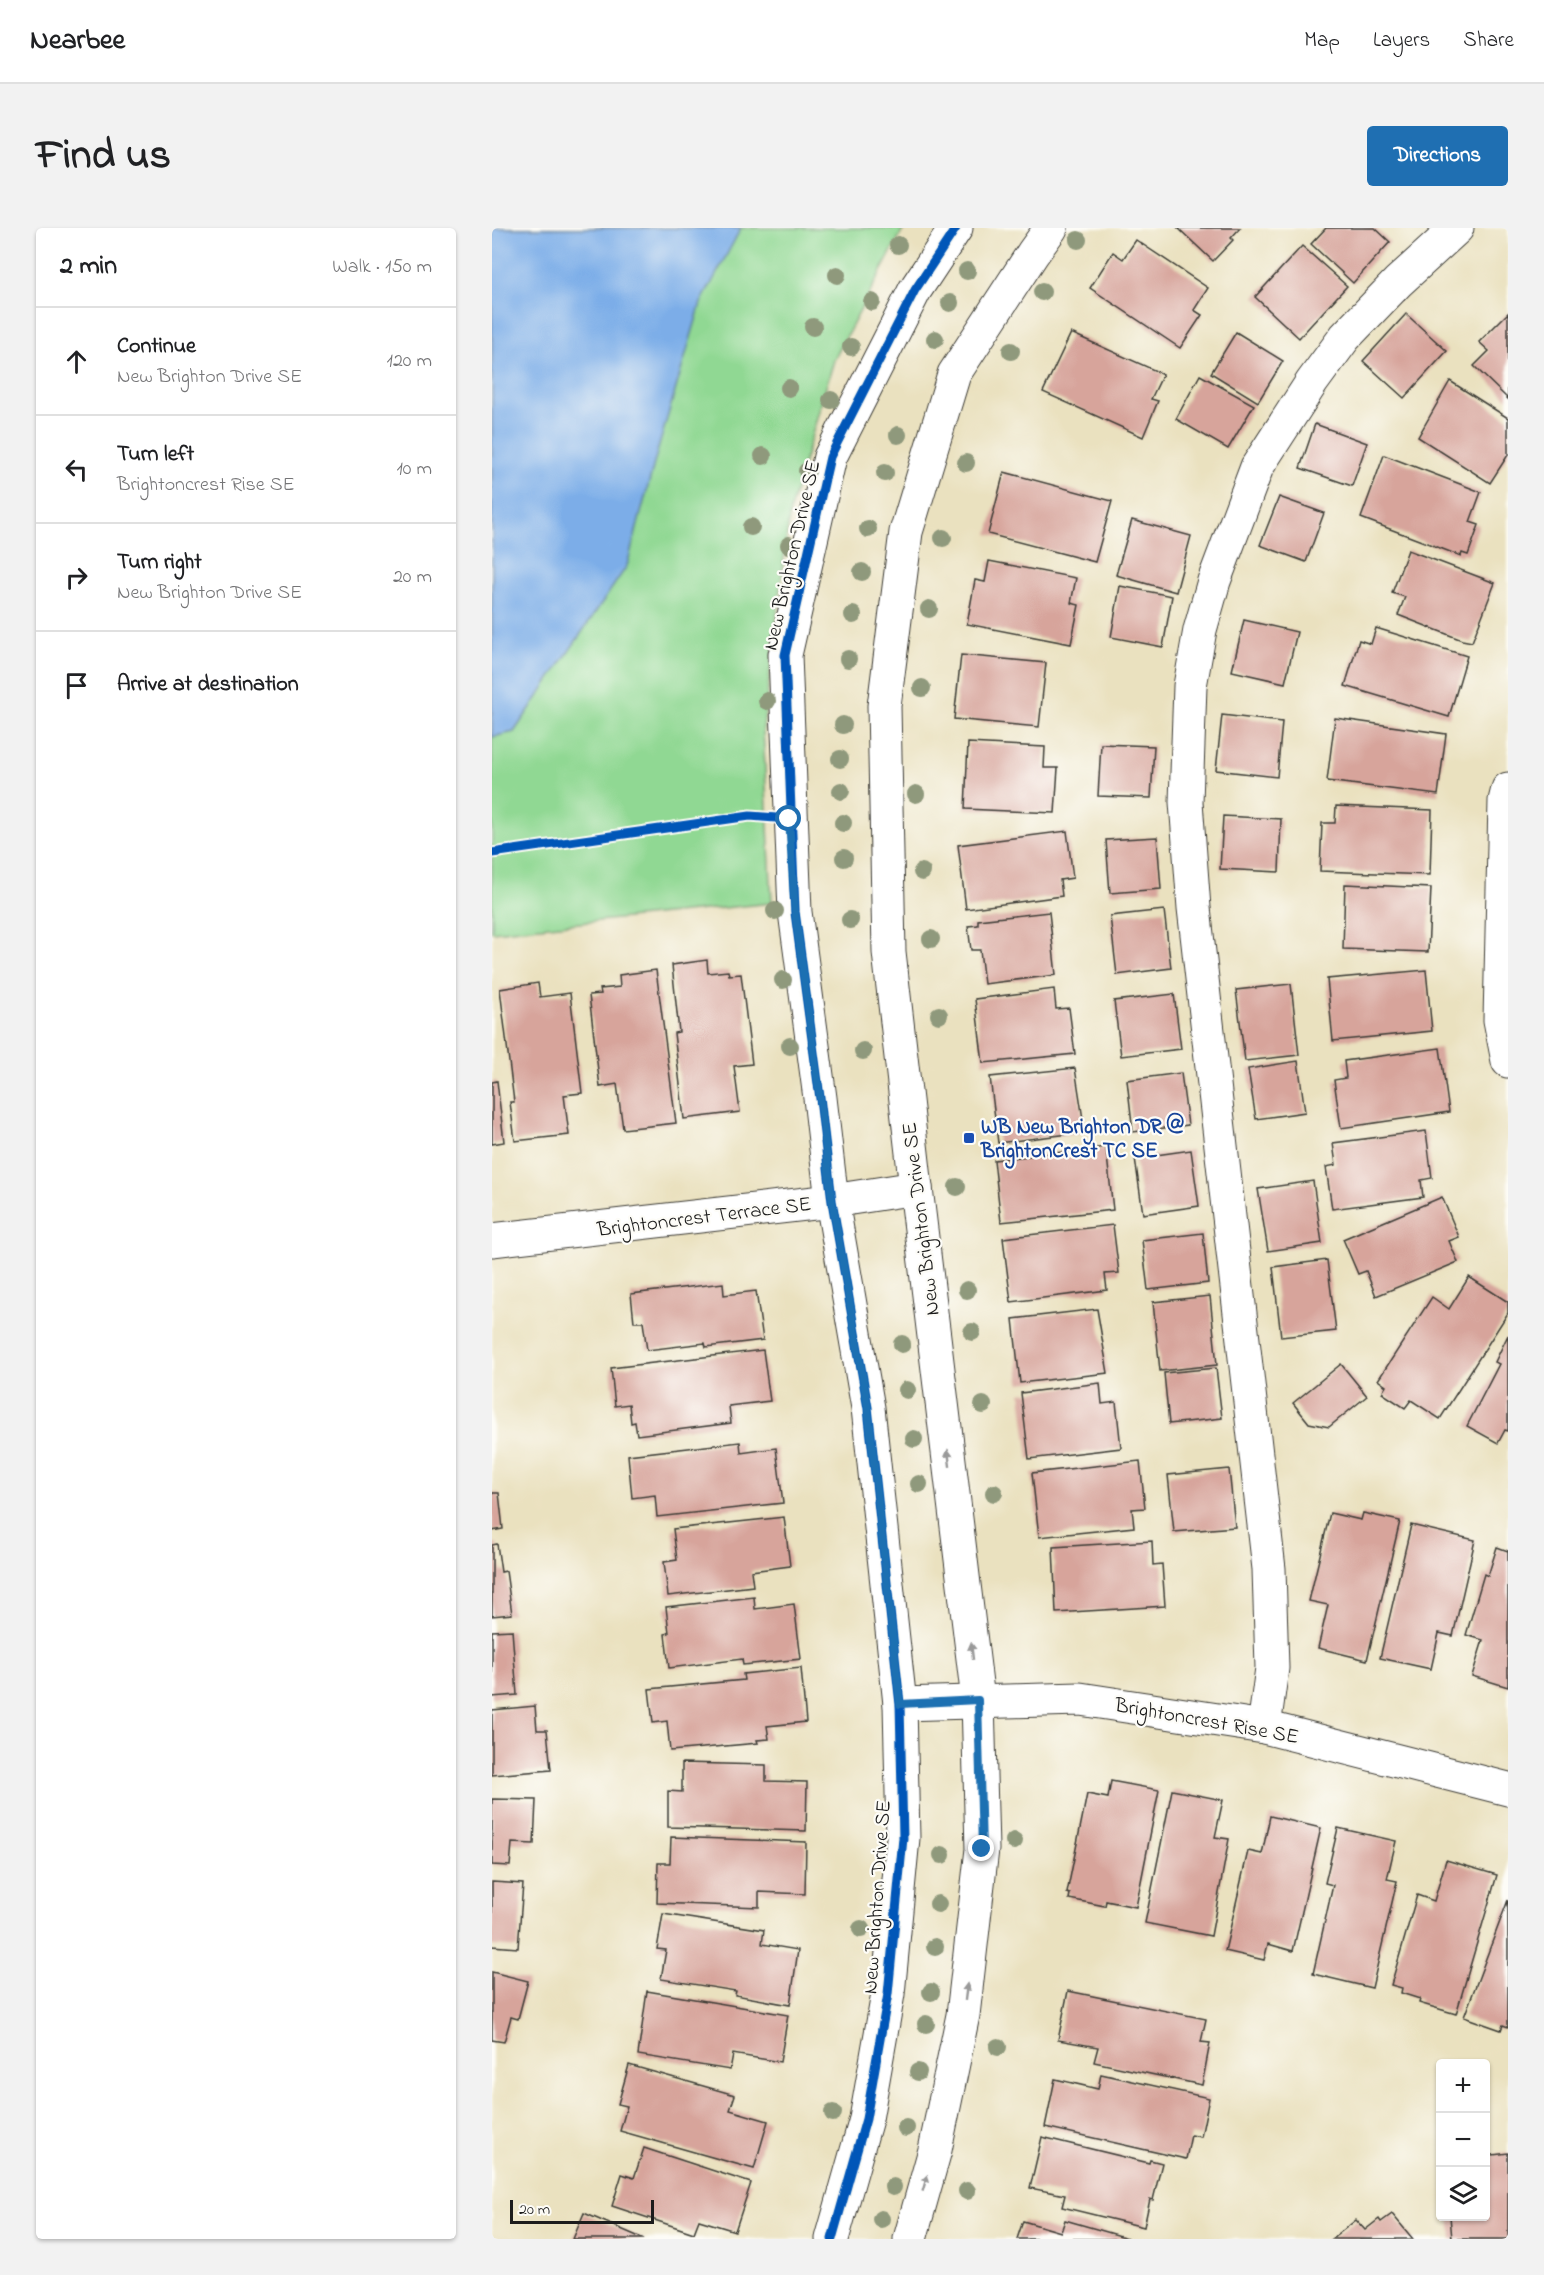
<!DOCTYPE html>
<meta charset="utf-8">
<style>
:root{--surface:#fff;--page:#f2f2f2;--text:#202124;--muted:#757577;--line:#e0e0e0;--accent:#1f6fb2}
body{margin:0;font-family:"Indie Flower",sans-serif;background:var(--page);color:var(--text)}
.controls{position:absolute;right:18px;bottom:18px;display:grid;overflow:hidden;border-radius:6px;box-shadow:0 2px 4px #0004}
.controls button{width:54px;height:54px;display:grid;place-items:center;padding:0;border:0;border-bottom:2px solid var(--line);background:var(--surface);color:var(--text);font:30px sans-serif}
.scale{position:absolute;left:18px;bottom:15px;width:144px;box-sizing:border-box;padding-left:6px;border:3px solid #1c1c1c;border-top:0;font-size:16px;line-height:21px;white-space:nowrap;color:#1c1c1c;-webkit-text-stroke:4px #fdfcf7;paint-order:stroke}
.stop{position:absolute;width:18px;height:18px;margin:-14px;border:4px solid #1f6fb2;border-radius:50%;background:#fff}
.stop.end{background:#1f6fb2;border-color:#fff;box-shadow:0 2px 6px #0008}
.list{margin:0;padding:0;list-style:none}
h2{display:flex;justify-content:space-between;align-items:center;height:78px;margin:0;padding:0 24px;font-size:26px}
h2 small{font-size:20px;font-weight:400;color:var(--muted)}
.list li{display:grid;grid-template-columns:39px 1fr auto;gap:18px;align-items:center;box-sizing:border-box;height:108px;padding:0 24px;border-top:2px solid var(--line)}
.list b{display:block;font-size:22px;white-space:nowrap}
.list p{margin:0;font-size:20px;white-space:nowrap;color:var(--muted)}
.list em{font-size:20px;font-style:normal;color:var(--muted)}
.icon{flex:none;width:33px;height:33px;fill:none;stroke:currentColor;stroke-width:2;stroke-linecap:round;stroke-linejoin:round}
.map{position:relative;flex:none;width:1016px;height:2011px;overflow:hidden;border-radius:6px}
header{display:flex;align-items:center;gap:36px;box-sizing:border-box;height:84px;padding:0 30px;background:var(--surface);border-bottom:2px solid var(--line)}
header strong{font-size:28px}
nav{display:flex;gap:33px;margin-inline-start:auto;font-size:21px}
.intro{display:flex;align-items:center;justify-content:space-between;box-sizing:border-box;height:144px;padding:0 36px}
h1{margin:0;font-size:42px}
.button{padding:15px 27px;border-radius:6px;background:var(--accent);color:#fff;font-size:21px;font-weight:700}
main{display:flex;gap:36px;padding:0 36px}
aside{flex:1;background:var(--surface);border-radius:6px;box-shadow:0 2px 4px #0004}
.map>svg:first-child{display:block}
.green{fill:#90d893;stroke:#567a58;stroke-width:1.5}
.water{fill:#7cade8;stroke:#4c6482;stroke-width:1.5}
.building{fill:#d7a49b}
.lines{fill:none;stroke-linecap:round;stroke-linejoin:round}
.minor-casing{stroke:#3b3a34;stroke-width:35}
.minor{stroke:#fff;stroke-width:33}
.cycleway-casing{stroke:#fdfcf7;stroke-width:13}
.cycleway{stroke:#0057b8;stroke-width:9}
.tree{fill:#8f997c}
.oneway{fill:#999}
.route{stroke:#1f6fb2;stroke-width:8}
.transit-dot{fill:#1a4fb4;stroke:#fdfcf7;stroke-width:2}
.labels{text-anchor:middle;stroke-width:4.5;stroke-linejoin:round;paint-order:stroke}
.street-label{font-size:21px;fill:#1c1c1c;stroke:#fdfcf7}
.transit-label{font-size:21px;font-weight:bold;fill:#164399;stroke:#fdfcf7;text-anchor:start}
</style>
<header>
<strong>Nearbee</strong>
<nav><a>Map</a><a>Layers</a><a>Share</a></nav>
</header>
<div class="intro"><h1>Find us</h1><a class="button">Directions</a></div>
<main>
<aside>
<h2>2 min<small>Walk · 150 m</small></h2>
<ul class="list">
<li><svg class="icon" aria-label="ahead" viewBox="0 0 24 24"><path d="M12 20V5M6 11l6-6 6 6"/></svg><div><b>Continue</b><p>New Brighton Drive SE</p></div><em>120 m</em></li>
<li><svg class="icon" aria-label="left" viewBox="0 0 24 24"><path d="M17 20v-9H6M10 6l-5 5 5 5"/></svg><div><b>Turn left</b><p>Brightoncrest Rise SE</p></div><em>10 m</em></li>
<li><svg class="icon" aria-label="right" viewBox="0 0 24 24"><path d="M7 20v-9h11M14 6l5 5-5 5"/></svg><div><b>Turn right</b><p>New Brighton Drive SE</p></div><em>20 m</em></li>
<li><svg class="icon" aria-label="arrive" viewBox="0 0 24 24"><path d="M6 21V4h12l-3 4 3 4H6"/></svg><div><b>Arrive at destination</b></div></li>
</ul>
</aside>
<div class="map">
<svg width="1016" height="2011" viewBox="0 0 1016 2011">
<rect width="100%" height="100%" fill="#fdfcf7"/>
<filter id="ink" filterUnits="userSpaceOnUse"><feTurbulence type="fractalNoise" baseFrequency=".0167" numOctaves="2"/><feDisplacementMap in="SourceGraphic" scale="12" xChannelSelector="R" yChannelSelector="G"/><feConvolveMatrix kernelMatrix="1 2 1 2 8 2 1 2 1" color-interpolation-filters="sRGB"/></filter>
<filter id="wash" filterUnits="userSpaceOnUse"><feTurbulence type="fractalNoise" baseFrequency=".008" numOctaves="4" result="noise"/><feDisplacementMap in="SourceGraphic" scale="24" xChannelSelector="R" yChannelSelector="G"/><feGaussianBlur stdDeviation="1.35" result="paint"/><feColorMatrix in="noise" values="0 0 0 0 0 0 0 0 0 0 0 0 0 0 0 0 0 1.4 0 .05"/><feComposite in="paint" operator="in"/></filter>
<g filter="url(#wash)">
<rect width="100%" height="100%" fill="#eae1bf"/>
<path class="green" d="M0 0H412L342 132 298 282 271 501 280 675 0 704Z"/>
<path class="water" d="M0 0H249L209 75 164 228 135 338 22 504 0 509Z"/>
<g id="blocks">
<g class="building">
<path d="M686 0H748L739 10 741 12 721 33Z"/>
<path d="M834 0H883L898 14 861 55 819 16Z"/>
<path d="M644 12 716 60 702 82 710 87 688 120 598 60 621 24 631 31Z"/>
<path d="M810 18 855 58 807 110 763 69Z"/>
<path d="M1016 85V171L982 138 997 123 987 114Z"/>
<path d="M914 86 955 123 912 170 871 133Z"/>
<path d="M744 104 791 133 766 174 719 145Z"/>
<path d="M579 105 671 146 659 171 666 173 651 209 551 164Z"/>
<path d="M708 147 762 177 736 221 684 191Z"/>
<path d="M958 153 1016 190V227L998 255 926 209Z"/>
<path d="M823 196 875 215 860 258 808 240Z"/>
<path d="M892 227 989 264 978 294 987 297 976 327 970 325 969 328 869 290Z"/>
<path d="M512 244 620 273 603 334 496 306Z"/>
<path d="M787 269 832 285 814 334 768 317Z"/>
<path d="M640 292 699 308 684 364 624 347Z"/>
<path d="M916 322 1003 355 980 414 970 412 906 387 913 369 900 365Z"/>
<path d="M497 333 584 350 579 375 587 377 579 416 475 396 483 352 493 354Z"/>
<path d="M628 358 680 368 671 419 619 409Z"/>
<path d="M752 392 805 404 793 455 740 443Z"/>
<path d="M884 400 975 428 957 489 853 458 867 412 879 416Z"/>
<path d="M469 427 554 435 547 499 462 491Z"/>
<path d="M730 487 790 494 785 549 724 542Z"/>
<path d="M843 490 954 506 946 567 835 553Z"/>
<path d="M476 515 553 519 552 540H566L563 585 473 581Z"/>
<path d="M609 516 662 518 659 570 606 568Z"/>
<path d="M844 578 940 582 938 647 828 643 830 595H843Z"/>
<path d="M731 588 789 591 787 644 728 641Z"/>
<path d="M575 603 581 650 568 652 570 668 474 681 466 617Z"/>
<path d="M665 609 669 661 618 665 614 612Z"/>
<path d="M853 656 939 660 936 724 851 721Z"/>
<path d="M672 682 679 740 625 747 618 688Z"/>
<path d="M557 684 564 747 492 756 488 722H479L476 698 486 697V692Z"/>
<path d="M215 732 216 745 236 743 237 747 249 746 260 836 242 838 248 884 192 891 182 805 187 804 180 737Z"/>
<path d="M164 742 184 895 131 901 125 856 108 859 97 767 109 766 108 761 128 759 127 747Z"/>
<path d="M934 742 940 803 841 813 835 751Z"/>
<path d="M46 755 48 769 78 765 90 865 72 867 77 907 23 913 18 874H22L8 761Z"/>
<path d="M799 756 807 827 753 833 744 762Z"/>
<path d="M562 761 564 781 577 780 583 826 491 835 483 771Z"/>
<path d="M682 766 689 821 629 828 622 773Z"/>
<path d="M948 820 957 884 849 900 842 852 854 850 852 833Z"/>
<path d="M806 833 813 884 764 891 756 841Z"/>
<path d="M583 840 593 904 506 915 498 849Z"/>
<path d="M689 845 696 897 641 904 635 852Z"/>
<path d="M5 853 12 914 0 916V854Z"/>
<path d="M934 903 940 950 929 952 931 969 840 981 834 939 844 937 841 915Z"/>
<path d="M614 919 621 982 509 994 502 932Z"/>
<path d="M699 922 707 978 651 986 643 930Z"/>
<path d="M821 953 830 1015 776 1023 766 961Z"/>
<path d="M950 969 967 1009 957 1013 966 1034 884 1068 874 1043 866 1046 851 1011Z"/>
<path d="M621 997 627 1045 613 1046 615 1062 519 1074 511 1010Z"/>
<path d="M711 1005 716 1055 656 1062 650 1012Z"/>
<path d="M835 1032 844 1103 789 1109 781 1039Z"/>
<path d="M977 1049 1016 1074V1085L948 1191 919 1172 913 1180 890 1165 894 1158 886 1152 940 1069 957 1081Z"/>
<path d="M231 1055 232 1067 264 1063 271 1112 214 1119 213 1115 155 1122 151 1094H142L139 1066Z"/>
<path d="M718 1068 725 1137 668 1143 661 1074Z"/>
<path d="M605 1081 616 1145 528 1155 521 1091Z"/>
<path d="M1016 1107V1203L1013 1202 1006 1215 975 1198 1007 1136 1003 1134Z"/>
<path d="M271 1122 278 1173 237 1178 239 1195 145 1207 143 1194 139 1195 137 1176 123 1178 119 1140Z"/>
<path d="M849 1136 875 1168 837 1199 817 1195 801 1175Z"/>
<path d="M724 1140 730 1190 677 1196 672 1145Z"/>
<path d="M608 1155 610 1176 624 1174 629 1220 537 1231 529 1165Z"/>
<path d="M248 1214 249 1225 284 1220 291 1275 165 1289 163 1267 140 1270 136 1227Z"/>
<path d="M648 1233 653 1280 640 1281 642 1299 547 1309 540 1245Z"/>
<path d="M737 1241 743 1299 682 1304 676 1247Z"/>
<path d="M0 1265H7L11 1301 0 1303Z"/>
<path d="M838 1285 869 1292 871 1285 908 1293 875 1432 826 1420 836 1377 817 1373Z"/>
<path d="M292 1289 298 1338 259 1343 261 1358 176 1368 172 1334 185 1332 181 1301Z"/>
<path d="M919 1297 983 1312 961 1408 947 1405 939 1441 888 1430Z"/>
<path d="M660 1313 661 1337 670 1336 673 1378 564 1385 561 1319Z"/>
<path d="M5 1316 9 1344 14 1343 20 1386 0 1388V1317Z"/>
<path d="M1005 1319 1016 1323V1459L980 1448 991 1412 974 1407 992 1346 996 1348Z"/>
<path d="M262 1369 263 1381 302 1376 309 1431 251 1437 250 1431 177 1440 173 1406 177 1405 174 1379Z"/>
<path d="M20 1402 25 1467 0 1469V1403Z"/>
<path d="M309 1440 314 1494 275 1498 277 1511 265 1512 266 1515 178 1523 175 1493 161 1495 157 1461 252 1452 251 1446Z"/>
<path d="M43 1478 45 1502H55L59 1542 0 1547V1482Z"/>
<path d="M190 1535 274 1537V1553L315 1554 314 1603 176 1599V1563L190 1564Z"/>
<path d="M619 1553 667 1562 644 1679 614 1673 613 1678 577 1671 578 1666 575 1665 595 1566 616 1570Z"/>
<path d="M680 1562 731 1572 723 1609 737 1611 719 1708 653 1695Z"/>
<path d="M0 1571 44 1572 42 1616 20 1615 18 1638 0 1637Z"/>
<path d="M778 1588 829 1600 801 1723 776 1716 772 1732 733 1723 756 1623 770 1626Z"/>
<path d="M846 1600 904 1613 895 1651 905 1653 880 1760 821 1746 841 1657 833 1655Z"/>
<path d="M179 1609 314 1614 313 1666 267 1664V1679L165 1675 166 1635H178Z"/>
<path d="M954 1632 1005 1647 964 1786 927 1775 928 1771 909 1765 910 1760 899 1757 925 1667 942 1673Z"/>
<path d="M0 1654 31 1656 26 1720 0 1718Z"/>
<path d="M1016 1672V1799L1011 1797 1009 1802 972 1789Z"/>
<path d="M171 1686 272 1702 270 1716 306 1722 298 1777 243 1767 244 1763 169 1751 174 1722 165 1721Z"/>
<path d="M0 1744 36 1753 26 1791 19 1789 12 1814 0 1812Z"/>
<path d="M155 1763 296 1787 288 1834 241 1826 238 1842 146 1827Z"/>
<path d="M576 1763 714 1791 709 1814 718 1815 710 1857 602 1834 606 1819 566 1812Z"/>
<path d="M137 1837 243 1867 238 1882 276 1893 262 1941 128 1903 135 1878 126 1876Z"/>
<path d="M609 1846 717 1870 709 1909 699 1907 694 1931 553 1899 563 1851 606 1861Z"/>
<path d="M550 1909 657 1935 658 1932 670 1935 661 1972 658 1971 652 1999 570 1979 573 1967 538 1960Z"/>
<path d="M152 1920 259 1955 243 2003 207 1992 202 2005 120 1978 130 1946 142 1950Z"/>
<path d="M1016 1925V2011H960L958 1988H993V1928Z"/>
<path d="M92 1985 152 2011H81Z"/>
<path d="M900 1986 921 2011H840L864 1992 873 2002 887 1991 889 1994Z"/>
<path d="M573 1992 636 2010V2011H525L531 1993 569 2004Z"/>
</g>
</g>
</g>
<g filter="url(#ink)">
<use href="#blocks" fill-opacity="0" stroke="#3b3a34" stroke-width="1.5"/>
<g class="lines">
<g class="minor-casing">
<g id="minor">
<path d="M1016 561 1013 573 1008 792 1016 833"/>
<path d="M0 1012 340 973 424 960"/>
<path d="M408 1476 588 1471 772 1499 1016 1561"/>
<path d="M772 1499 780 1440 777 1341 702 680 694 574 698 458 708 402 722 353 765 239 820 154 853 109 906 54 965 0"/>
<path d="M340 2011 374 1891 396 1766 411 1610 408 1476 376 1180 340 973 328 870 303 684 293 427 338 229 423 62 464 0"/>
<path d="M418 2011 443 1922 471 1787 490 1621 486 1472 424 960 397 724 392 478 414 304 462 146 541 25 559 0"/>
</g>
</g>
<use href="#minor" class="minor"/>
<g class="cycleway-casing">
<g id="cycleway">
<path d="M0 625 258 588 297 591"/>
<path d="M340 2011 374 1891 396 1766 411 1610 408 1476 376 1180 340 973 328 870 303 684 293 427 338 229 423 62 464 0"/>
</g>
</g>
<use href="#cycleway" class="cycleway"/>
</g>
<g class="tree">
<circle cx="586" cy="12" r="9"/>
<circle cx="406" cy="17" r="9"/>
<circle cx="475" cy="43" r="9"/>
<circle cx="345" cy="47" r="9"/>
<circle cx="550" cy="64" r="9"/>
<circle cx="380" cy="74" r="9"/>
<circle cx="458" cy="75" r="9"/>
<circle cx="321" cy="99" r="9"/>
<circle cx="443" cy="111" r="9"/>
<circle cx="359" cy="119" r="9"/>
<circle cx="519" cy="123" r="9"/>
<circle cx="297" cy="160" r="9"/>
<circle cx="339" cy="172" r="9"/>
<circle cx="406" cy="207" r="9"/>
<circle cx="271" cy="228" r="9"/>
<circle cx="474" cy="235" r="9"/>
<circle cx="315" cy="243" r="9"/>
<circle cx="393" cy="245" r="9"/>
<circle cx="259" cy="299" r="9"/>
<circle cx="376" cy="301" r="9"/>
<circle cx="451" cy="310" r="9"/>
<circle cx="297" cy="317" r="9"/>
<circle cx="370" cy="344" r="9"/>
<circle cx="437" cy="381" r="9"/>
<circle cx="361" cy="387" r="9"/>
<circle cx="356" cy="431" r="9"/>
<circle cx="430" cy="460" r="9"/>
<circle cx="275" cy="473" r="9"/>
<circle cx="351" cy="497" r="9"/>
<circle cx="348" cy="531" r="9"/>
<circle cx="349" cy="563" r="9"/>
<circle cx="424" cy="566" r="9"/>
<circle cx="351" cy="595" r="9"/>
<circle cx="352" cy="630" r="9"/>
<circle cx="430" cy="644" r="9"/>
<circle cx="283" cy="683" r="9"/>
<circle cx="358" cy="692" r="9"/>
<circle cx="439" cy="711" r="9"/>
<circle cx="291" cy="752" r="9"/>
<circle cx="447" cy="787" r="9"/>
<circle cx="298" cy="818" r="9"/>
<circle cx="371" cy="823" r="9"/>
<circle cx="465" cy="959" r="9"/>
<circle cx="475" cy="1062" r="9"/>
<circle cx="480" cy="1104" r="9"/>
<circle cx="410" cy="1116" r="9"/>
<circle cx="415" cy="1162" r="9"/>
<circle cx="491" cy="1177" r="9"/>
<circle cx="422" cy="1211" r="9"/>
<circle cx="427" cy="1256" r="9"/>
<circle cx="502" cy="1265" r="9"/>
<circle cx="522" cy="1613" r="9"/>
<circle cx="450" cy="1627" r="9"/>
<circle cx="446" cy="1676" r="9"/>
<circle cx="369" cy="1701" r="9"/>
<circle cx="443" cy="1719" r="9"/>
<circle cx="439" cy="1764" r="9"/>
<circle cx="434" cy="1796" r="9"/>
<circle cx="506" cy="1819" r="9"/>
<circle cx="426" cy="1844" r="9"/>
<circle cx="341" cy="1885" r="9"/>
<circle cx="414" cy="1900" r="9"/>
<circle cx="401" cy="1959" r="9"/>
<circle cx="475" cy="1963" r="9"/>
<circle cx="389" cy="1991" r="9"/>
</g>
<defs><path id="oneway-solid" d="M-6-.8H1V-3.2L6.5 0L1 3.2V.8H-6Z" transform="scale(1.5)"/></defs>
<g class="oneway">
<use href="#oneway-solid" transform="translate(457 1230) rotate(-97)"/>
<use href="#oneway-solid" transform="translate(480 1423) rotate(-97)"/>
<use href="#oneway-solid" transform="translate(474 1764) rotate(-83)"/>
<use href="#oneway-solid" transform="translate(433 1955) rotate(-74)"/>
</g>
</g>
<g class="lines" filter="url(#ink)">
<path class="route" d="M297 591 303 684 328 870 340 973 376 1180 408 1476 486 1472 490 1621"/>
</g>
<rect class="transit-dot" x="471" y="904" width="12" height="12" rx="3"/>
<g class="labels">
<g class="street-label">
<text transform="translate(299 327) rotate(-77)" y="7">New Brighton Drive SE</text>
<text transform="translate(212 988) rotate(-7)" y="7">Brightoncrest Terrace SE</text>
<text transform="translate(428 991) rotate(-97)" y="7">New Brighton Drive SE</text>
<text transform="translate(715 1492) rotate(10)" y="7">Brightoncrest Rise SE</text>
<text transform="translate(384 1669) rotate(-86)" y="7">New Brighton Drive SE</text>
</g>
<g class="transit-label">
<text x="489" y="905">WB New Brighton DR @<tspan x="489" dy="24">BrightonCrest TC SE</tspan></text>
</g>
</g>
</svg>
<div class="controls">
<button>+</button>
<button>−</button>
<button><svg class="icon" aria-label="layers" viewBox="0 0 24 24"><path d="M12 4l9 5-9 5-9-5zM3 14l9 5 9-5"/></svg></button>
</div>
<div class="scale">20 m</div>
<div class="stop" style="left:297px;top:591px"></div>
<div class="stop end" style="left:490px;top:1621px"></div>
</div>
</main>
